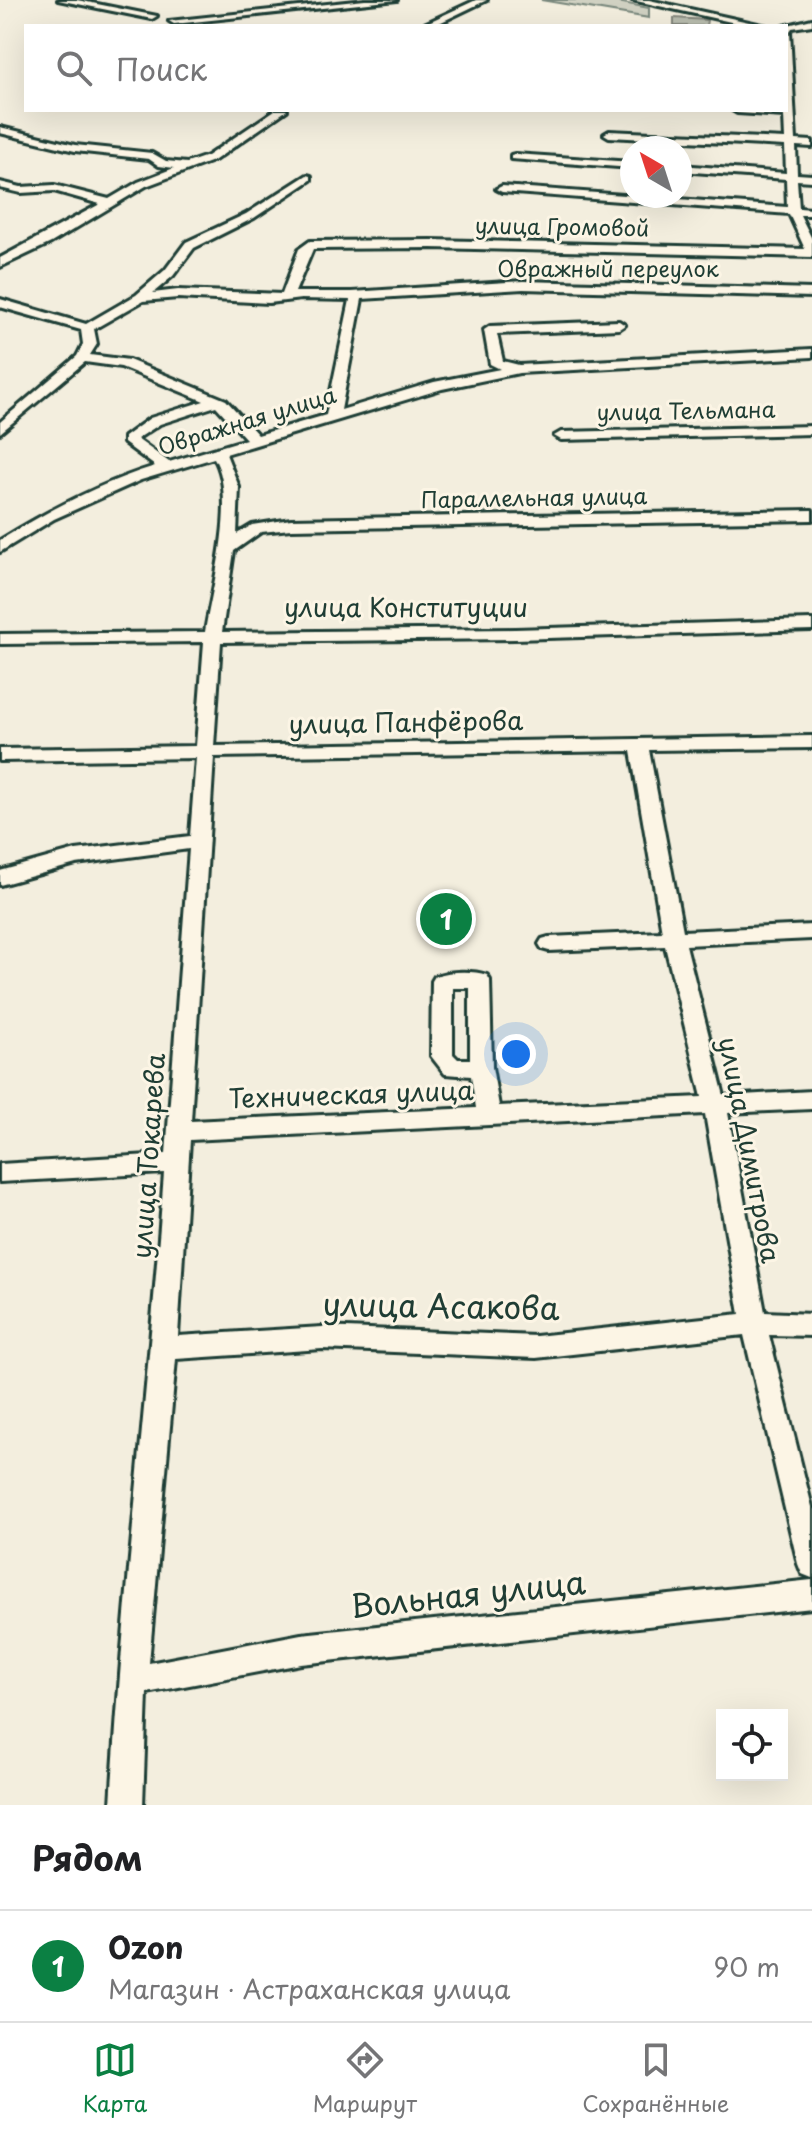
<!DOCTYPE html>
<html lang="ru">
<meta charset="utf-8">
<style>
:root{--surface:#fff;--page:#f6f6f6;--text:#202124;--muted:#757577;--line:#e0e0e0;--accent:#0b8043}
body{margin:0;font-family:"Playpen Sans",sans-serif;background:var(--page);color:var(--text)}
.controls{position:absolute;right:24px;bottom:24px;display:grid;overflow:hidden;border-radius:0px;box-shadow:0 8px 32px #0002}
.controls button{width:72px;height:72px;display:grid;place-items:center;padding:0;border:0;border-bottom:2px solid var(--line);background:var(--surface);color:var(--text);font:40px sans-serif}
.compass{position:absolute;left:620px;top:136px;width:72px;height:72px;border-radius:50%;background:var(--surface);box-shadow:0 8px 32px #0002;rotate:321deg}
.you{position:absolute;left:516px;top:1054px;width:28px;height:28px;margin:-20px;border:6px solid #fff;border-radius:50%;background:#1a73e8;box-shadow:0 0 0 12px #1a73e833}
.badge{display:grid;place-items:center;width:52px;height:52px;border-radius:50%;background:var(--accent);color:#fff;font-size:26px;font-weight:700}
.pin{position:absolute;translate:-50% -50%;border:4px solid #fff;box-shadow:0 2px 8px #0006}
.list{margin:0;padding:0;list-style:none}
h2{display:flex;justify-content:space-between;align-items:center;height:104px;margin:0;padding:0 32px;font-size:34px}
h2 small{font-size:26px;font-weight:400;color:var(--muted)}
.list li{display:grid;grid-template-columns:52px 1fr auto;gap:24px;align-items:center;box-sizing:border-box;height:112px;padding:0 32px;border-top:2px solid var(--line)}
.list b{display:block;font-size:30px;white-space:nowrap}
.list p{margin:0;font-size:26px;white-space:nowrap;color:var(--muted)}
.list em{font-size:26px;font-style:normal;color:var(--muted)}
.icon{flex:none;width:44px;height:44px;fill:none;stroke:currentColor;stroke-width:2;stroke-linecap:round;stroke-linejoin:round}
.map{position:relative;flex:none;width:812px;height:1805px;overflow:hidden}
.search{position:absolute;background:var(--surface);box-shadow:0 8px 32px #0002;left:24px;right:24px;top:24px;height:88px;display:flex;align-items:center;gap:20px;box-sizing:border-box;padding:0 28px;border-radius:0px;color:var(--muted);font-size:30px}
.sheet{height:216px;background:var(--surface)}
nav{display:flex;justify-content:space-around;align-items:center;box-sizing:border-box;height:112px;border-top:2px solid var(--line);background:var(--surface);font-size:22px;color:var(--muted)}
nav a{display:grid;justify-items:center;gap:4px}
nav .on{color:var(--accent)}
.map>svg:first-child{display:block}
.green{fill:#d0d1c2;stroke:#78877b;stroke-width:2}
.building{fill:#b8bcae;stroke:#81847a;stroke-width:2}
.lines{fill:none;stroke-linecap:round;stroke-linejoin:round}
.minor-casing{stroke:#1f3d34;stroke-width:6}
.minor{fill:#fcf5e5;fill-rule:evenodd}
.labels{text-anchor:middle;stroke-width:6;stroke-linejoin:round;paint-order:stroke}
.far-street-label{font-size:22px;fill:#1f3d34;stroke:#fcf5e5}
.street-label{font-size:26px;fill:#1f3d34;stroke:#fcf5e5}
.near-street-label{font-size:32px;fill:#1f3d34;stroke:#fcf5e5}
</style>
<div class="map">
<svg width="812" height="1805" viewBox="0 0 812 1805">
<rect width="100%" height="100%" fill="#f3eede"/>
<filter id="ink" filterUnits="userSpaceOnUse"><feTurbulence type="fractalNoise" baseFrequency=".0125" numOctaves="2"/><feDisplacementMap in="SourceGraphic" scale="16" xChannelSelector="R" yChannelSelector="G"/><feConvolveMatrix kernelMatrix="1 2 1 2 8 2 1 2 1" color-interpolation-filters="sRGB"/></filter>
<g filter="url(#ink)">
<path class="green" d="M541 0H607L649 8V18Z"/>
<path class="building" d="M674 18 707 20 706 26H674Z"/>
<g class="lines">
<g class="minor-casing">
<g id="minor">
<path d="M58 0H77L157 16 152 19Z"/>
<path d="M365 0H397L174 24 169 21Z"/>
<path d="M476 0H487L433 26H420Z"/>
<path d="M632 0H649L767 26H749Z"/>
<path d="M812 19V25L792 28 790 31 796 140 812 141V147L796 146 797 174 812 175V181L797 180 799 208 812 209V215H800L812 239V257L431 248 313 249 295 292H352L523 281 812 289V297L523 289 362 299 341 410 434 382 500 369 490 364 484 330 490 326 619 321 625 325 619 329 497 334 503 361 519 365 812 349V357L519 373 442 389 226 454 239 487 237 534 252 525 291 519 812 510V520L291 529 261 532 234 551 222 632 515 629 812 620V630L515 639 221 642 214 746 812 736V748L649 750 683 931 812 925V939L686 945 724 1096 812 1091V1109L728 1113 765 1312 812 1314V1336L769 1335 812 1507V1578L802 1574 798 1564 744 1335 536 1358 322 1349 176 1359 149 1663 301 1634 812 1580V1608L301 1664 147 1693 143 1805H111C123 1594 149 1384 164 1173L0 1182V1164L166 1154 189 849 76 864 0 885V871L76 850 190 836 196 758 0 761V749L196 746 204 642 0 644V634L205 632C212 587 238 497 214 458L141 480 54 519 0 552V540C49 510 100 483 155 466L124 443V437L150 418 204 401 121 367 85 362 0 433V422L77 356 83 344 81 330 0 307V299L86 324 136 295 165 270 186 242 246 214 307 175 311 176V180L254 218 194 248 173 276 153 293 178 290 282 294 299 249 310 241 431 240 805 249 789 214 502 192 496 189 502 186 787 207 786 179 680 171V165L786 173 785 146 609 137 604 134 609 131 785 139 784 116 737 113 732 110H786L784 26ZM178 298 269 303 301 299 350 300 326 415 258 435 226 400 129 360 90 355 97 344 94 329 143 301ZM216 406 246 439 169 462 137 439 160 424ZM631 751 662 932 549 937 542 939 539 944 542 949 549 951 665 946 702 1097 499 1106 492 1067 490 980 487 975C472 970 450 971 435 976L432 981 431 1056 445 1074 471 1076 476 1108 191 1121 214 757ZM453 988H470V1059H458L453 1054ZM705 1114 740 1314 536 1336 322 1327 178 1336 190 1140Z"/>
<path d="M275 110H287L215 160 146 186 51 243 0 267V258L100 204 54 191 21 193 0 188V182L21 187 54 185 109 199 138 182 174 168 159 166 149 159 75 151 0 133V127L75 145 152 153 166 161 187 163 207 156Z"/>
<path d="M515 154 632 162V168L511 159V155Z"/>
<path d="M812 426V434L561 440 554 436 561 432Z"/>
</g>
</g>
<use href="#minor" class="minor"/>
</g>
</g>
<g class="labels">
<g class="far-street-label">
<text transform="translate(562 227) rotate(1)" y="8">улица Громовой</text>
<text x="608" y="277">Овражный переулок</text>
<text transform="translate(686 411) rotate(-1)" y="8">улица Тельмана</text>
<text transform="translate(247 421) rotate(-17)" y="8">Овражная улица</text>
<text transform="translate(534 498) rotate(-1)" y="8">Параллельная улица</text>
</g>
<g class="street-label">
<text x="406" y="617">улица Конституции</text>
<text transform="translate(406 723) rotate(-1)" y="9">улица Панфёрова</text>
<text transform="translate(351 1095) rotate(-2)" y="9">Техническая улица</text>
<text transform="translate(749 1150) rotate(79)" y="9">улица Димитрова</text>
<text transform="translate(149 1156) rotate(-86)" y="9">улица Токарева</text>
</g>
<g class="near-street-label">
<text transform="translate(441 1307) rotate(1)" y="11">улица Асакова</text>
<text transform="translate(468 1595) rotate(-6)" y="11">Вольная улица</text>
</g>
</g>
</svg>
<div class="controls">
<button><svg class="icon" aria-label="locate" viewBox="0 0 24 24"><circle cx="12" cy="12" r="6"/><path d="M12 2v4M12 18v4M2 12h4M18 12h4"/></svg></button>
</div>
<svg class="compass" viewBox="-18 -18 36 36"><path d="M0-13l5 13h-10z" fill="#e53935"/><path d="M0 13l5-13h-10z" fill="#757577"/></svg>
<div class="you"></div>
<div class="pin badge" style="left:446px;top:919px">1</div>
<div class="search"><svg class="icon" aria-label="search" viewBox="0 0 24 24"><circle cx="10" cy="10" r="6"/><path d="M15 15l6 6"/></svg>Поиск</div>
</div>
<section class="sheet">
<h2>Рядом<small></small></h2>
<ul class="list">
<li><span class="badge">1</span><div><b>Ozon</b><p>Магазин · Астраханская улица</p></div><em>90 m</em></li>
</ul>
</section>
<nav>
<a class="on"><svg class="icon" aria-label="map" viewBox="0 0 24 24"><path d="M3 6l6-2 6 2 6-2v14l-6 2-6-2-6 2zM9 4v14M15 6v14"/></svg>Карта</a>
<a><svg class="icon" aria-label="directions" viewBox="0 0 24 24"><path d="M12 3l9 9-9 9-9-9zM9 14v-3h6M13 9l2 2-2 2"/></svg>Маршрут</a>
<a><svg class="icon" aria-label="saved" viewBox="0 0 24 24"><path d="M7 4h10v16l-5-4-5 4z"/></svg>Сохранённые</a>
</nav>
